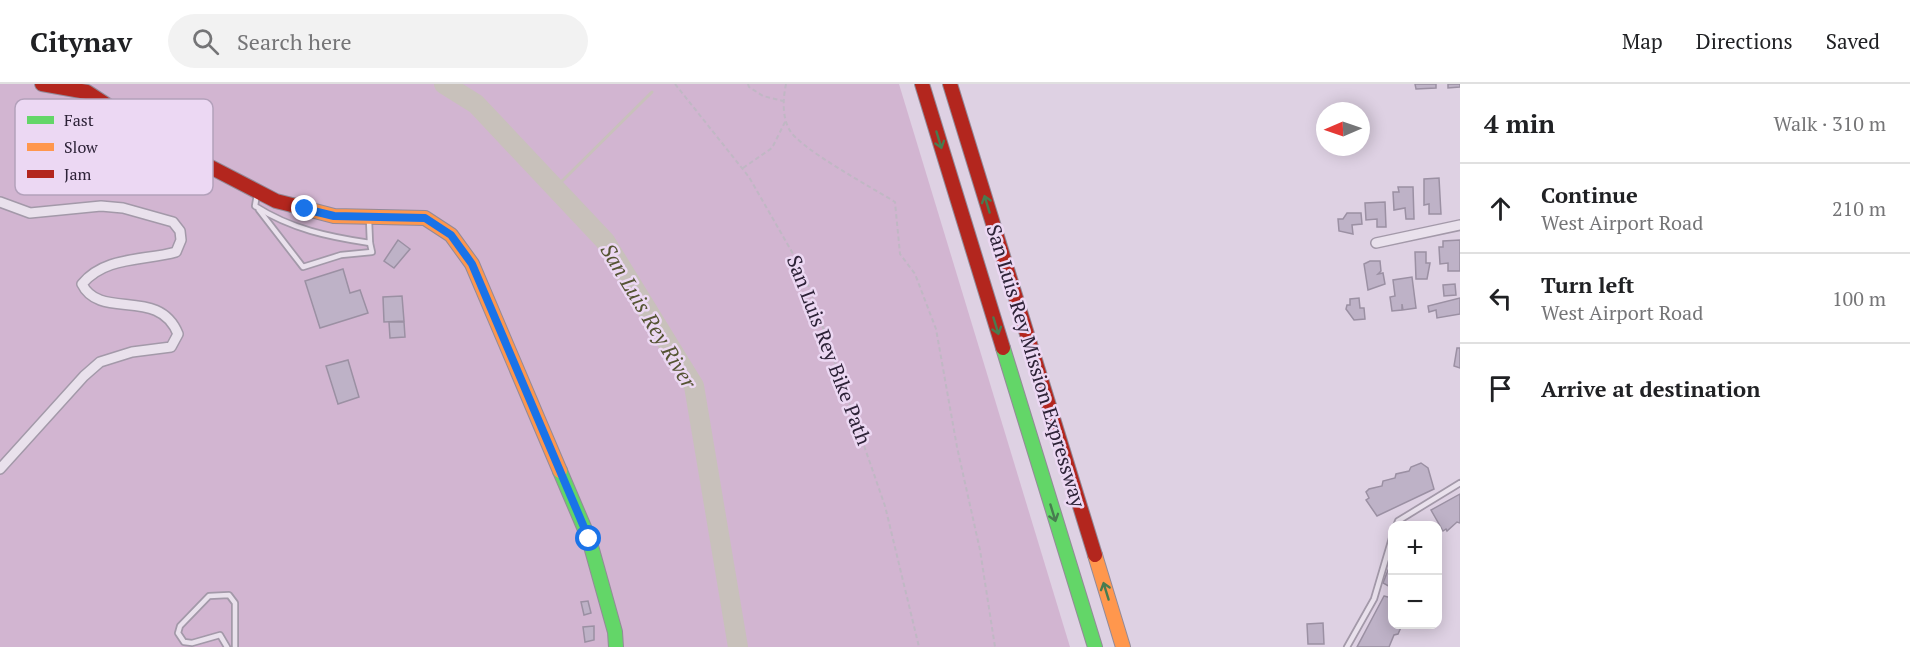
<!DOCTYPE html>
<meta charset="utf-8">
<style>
:root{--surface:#fff;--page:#f2f2f2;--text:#202124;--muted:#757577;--line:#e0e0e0}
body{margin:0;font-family:"PT Serif",serif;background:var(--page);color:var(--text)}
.controls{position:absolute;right:18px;bottom:18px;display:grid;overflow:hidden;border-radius:12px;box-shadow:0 3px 15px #0003}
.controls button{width:54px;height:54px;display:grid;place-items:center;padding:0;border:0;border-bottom:2px solid var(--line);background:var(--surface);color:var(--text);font:30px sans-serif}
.compass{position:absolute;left:1316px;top:18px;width:54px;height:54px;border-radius:50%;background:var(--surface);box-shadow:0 3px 15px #0003;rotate:268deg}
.stop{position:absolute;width:18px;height:18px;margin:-14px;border:4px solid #1a73e8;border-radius:50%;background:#fff}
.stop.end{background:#1a73e8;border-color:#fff;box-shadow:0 2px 6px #0008}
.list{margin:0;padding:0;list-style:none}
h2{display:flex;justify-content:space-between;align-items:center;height:78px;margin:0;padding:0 24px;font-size:26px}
h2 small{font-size:20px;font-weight:400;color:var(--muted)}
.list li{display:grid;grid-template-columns:39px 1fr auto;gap:18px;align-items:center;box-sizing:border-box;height:90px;padding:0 24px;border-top:2px solid var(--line)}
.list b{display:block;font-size:22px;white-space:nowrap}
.list p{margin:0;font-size:20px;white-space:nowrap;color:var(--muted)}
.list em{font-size:20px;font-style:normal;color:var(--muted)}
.icon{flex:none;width:33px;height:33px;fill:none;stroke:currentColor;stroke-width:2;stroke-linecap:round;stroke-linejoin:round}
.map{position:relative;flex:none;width:1460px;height:563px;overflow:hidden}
header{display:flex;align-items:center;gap:36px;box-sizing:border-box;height:84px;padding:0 30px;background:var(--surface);border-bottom:2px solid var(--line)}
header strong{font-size:28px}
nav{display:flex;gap:33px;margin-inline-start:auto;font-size:21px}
.search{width:420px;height:54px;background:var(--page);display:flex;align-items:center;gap:15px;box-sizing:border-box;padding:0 21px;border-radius:33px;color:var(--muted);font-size:22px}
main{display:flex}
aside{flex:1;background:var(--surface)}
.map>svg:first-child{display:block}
.green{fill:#d2b5d1}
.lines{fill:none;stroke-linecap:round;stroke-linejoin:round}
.stream{stroke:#c8c1bb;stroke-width:3}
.river{stroke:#c8c1bb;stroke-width:20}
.building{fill:#beb2c7;stroke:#9b90a3;stroke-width:1.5}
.lane-casing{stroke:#a399a9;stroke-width:8}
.street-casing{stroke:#a399a9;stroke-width:12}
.fast-casing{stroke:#938a98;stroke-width:16}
.slow-casing{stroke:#938a98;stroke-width:16}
.jam-casing{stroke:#938a98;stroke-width:16}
.path{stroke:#c0b8c4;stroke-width:2;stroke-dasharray:4.5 3;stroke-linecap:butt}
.lane{stroke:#e9e1ec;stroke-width:4.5}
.street{stroke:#e9e1ec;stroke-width:9}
.fast{stroke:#63d668;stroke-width:14}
.slow{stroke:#ff974d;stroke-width:14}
.jam{stroke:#b3261e;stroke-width:14}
.oneway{stroke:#487c50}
.route{stroke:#1a73e8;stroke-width:8}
.labels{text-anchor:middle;stroke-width:5;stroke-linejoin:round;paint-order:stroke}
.street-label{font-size:20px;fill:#2d2237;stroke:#ecd8f3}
.water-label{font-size:21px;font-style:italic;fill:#555433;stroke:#ecd8f3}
.key{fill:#ecd8f3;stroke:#b3a1bb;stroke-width:1.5}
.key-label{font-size:16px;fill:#2d2237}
</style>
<header>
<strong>Citynav</strong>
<div class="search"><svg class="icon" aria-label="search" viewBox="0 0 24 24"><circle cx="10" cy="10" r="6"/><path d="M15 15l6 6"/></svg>Search here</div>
<nav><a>Map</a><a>Directions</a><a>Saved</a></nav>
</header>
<main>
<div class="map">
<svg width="1460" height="563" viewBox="0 0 1460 563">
<rect width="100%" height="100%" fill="#ded1e3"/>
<path class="green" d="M0 0H899L1070 563H0Z"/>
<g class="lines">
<path class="stream" d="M556 103 652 8"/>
<path class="river" d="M444 0 476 20 605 157 694 302 738 563"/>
</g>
<g class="building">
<path d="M1415 0H1436V4L1416 5Z"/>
<path d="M1448 0H1460V3L1448 4Z"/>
<path d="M1439 94 1441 130H1429V120L1424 121V95Z"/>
<path d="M1398 103H1413L1414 135H1406L1405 124 1394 126 1393 108H1399Z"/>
<path d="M1385 118 1386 143H1377V135L1366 136 1365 119Z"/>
<path d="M1347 129H1361L1362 140 1352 141 1353 150 1339 147 1338 135H1343Z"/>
<path d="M398 156 410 165 394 184 384 177Z"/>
<path d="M1460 156V187H1448V179L1440 180 1439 163H1443V157Z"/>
<path d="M1415 168H1426V179H1430L1427 195H1416Z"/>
<path d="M1370 177H1380L1381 187 1378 190 1383 189 1385 200 1368 206 1364 180Z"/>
<path d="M343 185 350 209 360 206 368 229 320 244 305 197Z"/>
<path d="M1412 193 1416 224 1403 226 1402 220V226L1392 227 1390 213 1395 212 1393 196Z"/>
<path d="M1455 200 1456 211 1444 212 1443 201Z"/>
<path d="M402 212 404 237 384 238 383 213Z"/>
<path d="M1359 214 1360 224H1364L1365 235 1354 236 1346 225 1347 221H1350V215Z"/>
<path d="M1460 214V230L1437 234 1436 226 1429 228 1428 222Z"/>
<path d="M389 238H404L405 253 390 254Z"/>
<path d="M1457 264H1460V284L1454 282Z"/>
<path d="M348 276 359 313 338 320 326 282Z"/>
<path d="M1421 379 1428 384 1434 405 1377 432 1366 416 1369 414 1366 408 1369 405 1382 402 1383 397 1395 394 1396 390 1409 387 1411 383Z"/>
<path d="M1460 410V439L1457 438 1447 447 1446 445 1443 447 1431 426Z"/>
<path d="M1392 476V504L1383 499Z"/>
<path d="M1384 512 1392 514V540L1402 541 1398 550 1394 551 1389 563H1357Z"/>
<path d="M588 517 591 529 584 531 581 518Z"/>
<path d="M1323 539 1324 560H1308L1307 540Z"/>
<path d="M594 542V556L585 558 583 543Z"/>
</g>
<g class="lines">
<g class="lane-casing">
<g id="lane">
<path d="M257 110 255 122C291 145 329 153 370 159L369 136"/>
<path d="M259 126 303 183 341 171 372 168 370 159"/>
<path d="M1396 442 1398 437 1460 399"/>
<path d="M227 563 220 551 192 559 184 558 178 549 180 542 209 512 229 511 235 519V563"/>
<path d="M1347 563 1374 515 1392 454"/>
</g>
</g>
<g class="street-casing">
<g id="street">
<path d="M0 118 30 129 101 122 123 124 173 138 180 147 181 156 176 168C144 177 105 172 82 200 100 237 159 202 178 250L171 263 132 268 100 278 84 292 0 385"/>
<path d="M1376 159 1460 141"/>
</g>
</g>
<g class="fast-casing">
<g id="fast">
<path d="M1003 264 1095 563"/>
<path d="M560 387 589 455 615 548 616 563"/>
</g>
</g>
<g class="slow-casing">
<g id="slow">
<path d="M292 121 334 132 425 134 451 151 472 180 560 387"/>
<path d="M1095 471 1123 563"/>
</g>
</g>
<g class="jam-casing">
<g id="jam">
<path d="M42 0 87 8 170 62 276 117 292 121"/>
<path d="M922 0 1003 264"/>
<path d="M950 0 1095 471"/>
</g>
</g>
<g class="path">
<path d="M675 0 749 93 804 189 885 422 919 563"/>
<path d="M748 0 749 3 763 12 783 17"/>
<path d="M786 0C783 14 782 32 789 45 798 64 873 104 895 118L900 170 915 190 936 245 957 363 980 466 995 563"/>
<path d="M743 84 772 64 786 36"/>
</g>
<use href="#lane" class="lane"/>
<use href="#street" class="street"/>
<use href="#fast" class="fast"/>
<use href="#slow" class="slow"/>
<use href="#jam" class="jam"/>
</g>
<defs><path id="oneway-shaft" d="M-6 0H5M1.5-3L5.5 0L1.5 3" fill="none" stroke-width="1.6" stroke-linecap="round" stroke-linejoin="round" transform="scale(1.5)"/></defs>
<g class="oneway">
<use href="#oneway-shaft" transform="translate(939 56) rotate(73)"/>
<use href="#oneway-shaft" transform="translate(987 120) rotate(-107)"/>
<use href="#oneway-shaft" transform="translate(996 242) rotate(73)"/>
<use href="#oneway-shaft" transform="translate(1053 429) rotate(73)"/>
<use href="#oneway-shaft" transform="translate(1106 507) rotate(-107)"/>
</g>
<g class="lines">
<path class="route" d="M305 125 334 132 425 134 451 151 472 180 589 455"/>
</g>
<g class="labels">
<g class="street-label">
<text transform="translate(829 266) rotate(69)" y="7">San Luis Rey Bike Path</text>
<text transform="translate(1036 282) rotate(73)" y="7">San Luis Rey Mission Expressway</text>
</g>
<g class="water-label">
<text transform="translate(648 232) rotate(59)" y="7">San Luis Rey River</text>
</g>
</g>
<rect x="15" y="15" width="198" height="96" rx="9" class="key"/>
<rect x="27" y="32" width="27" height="8" fill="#63d668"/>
<rect x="27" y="59" width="27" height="8" fill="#ff974d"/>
<rect x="27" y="86" width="27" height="8" fill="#b3261e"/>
<g class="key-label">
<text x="64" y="42">Fast</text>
<text x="64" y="69">Slow</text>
<text x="64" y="96">Jam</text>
</g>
</svg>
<div class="controls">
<button>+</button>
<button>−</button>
</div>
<svg class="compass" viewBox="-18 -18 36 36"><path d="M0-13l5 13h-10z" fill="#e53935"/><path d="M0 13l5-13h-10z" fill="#757577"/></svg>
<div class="stop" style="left:589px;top:455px"></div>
<div class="stop end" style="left:305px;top:125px"></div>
</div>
<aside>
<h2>4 min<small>Walk · 310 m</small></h2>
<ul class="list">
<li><svg class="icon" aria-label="ahead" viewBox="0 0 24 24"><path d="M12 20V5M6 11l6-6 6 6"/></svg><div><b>Continue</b><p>West Airport Road</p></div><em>210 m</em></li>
<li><svg class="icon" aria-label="left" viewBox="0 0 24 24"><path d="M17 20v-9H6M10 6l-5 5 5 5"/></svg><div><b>Turn left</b><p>West Airport Road</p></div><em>100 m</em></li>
<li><svg class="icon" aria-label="arrive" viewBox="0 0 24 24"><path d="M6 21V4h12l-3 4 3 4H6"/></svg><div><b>Arrive at destination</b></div></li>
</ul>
</aside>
</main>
